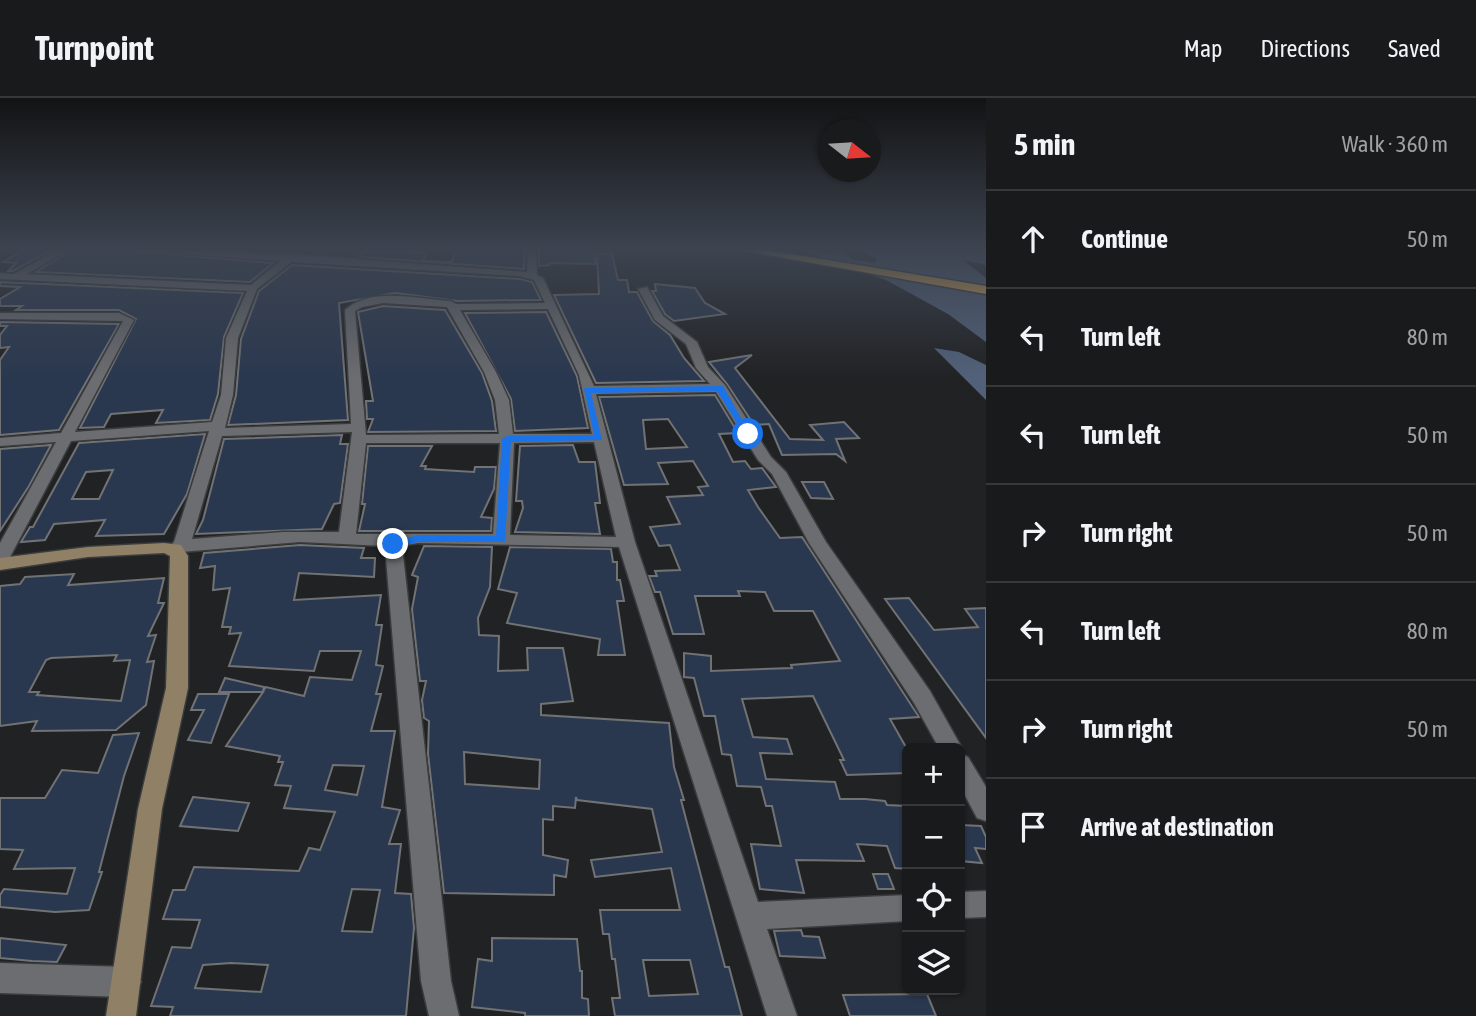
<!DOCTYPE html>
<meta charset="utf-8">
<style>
:root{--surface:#191a1b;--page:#262728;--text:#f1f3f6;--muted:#9fa1a3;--line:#37383a}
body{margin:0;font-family:"Asap Condensed",sans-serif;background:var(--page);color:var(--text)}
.controls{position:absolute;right:21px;bottom:21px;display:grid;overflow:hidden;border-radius:10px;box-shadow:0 2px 5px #0004}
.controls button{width:63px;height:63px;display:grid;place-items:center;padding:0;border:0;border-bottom:2px solid var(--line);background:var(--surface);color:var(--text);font:35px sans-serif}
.compass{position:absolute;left:818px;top:21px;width:63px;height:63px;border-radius:50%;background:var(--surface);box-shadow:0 2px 5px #0004;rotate:107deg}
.stop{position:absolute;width:21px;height:21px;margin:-16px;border:5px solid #1a73e8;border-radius:50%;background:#fff}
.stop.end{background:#1a73e8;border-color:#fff;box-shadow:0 2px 7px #0008}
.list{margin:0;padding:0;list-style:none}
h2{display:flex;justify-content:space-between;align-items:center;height:91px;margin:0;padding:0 28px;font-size:30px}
h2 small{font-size:23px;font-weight:400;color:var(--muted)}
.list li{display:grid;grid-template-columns:46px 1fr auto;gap:21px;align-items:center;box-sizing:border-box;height:98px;padding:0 28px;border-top:2px solid var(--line)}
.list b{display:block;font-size:26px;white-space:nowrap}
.list em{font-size:23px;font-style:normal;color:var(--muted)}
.icon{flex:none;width:38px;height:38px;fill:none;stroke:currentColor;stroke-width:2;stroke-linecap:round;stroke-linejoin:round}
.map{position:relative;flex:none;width:986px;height:918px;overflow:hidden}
header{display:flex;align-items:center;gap:42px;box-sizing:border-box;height:98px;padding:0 35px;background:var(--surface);border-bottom:2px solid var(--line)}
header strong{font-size:33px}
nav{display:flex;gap:38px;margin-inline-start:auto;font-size:24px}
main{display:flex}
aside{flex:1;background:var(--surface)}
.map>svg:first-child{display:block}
.water{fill:#52617a}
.building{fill:#2a384f;stroke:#707274;stroke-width:2;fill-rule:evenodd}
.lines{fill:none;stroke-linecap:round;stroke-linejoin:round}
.street-casing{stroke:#3b3c3e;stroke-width:3}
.secondary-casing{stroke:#3b3c3e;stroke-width:3}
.highway-casing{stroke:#3b3c3e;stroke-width:3}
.street{fill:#6c6d70;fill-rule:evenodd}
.secondary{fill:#908066;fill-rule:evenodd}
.highway{fill:#e4ac4d;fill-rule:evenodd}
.route{fill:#1a73e8}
</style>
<header>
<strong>Turnpoint</strong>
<nav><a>Map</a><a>Directions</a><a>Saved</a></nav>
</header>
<main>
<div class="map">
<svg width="986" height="918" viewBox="0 0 986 918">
<rect width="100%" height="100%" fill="#212224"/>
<g class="water">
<path d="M798 151 837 156 834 151H842L852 161 875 165 877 161 855 151H986V167L963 162 986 180V244L948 216 886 182Z"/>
<path d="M934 250 959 254 986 267V302Z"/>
</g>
<g class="building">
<path d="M26 151H53L13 173H8L16 165 3 164Z"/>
<path d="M73 151 117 152 273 165 250 184 36 174Z"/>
<path d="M456 151H525L524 171 359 159 362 153H408L426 156 423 163 452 164Z"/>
<path d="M539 151H592L596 166 549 165V167L539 168Z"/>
<path d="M597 156H612L618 182H627L629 194H637L653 223 670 237 684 260 704 283 596 285 554 197 599 196Z"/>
<path d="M292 167 520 181 532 184 541 202 457 203 395 195 339 205 348 322 228 327 236 297 241 241 259 193Z"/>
<path d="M0 184 243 195 224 239 218 296 210 322 156 325 163 312 111 316 104 329 80 330 136 221 119 212H16L22 208H0V201L20 189 0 188Z"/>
<path d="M655 186 695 190 705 205 725 216 674 223 665 216 652 193H656Z"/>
<path d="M383 208 445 212 482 275 492 303 496 333 368 334 373 321H367L366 303H373L358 214Z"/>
<path d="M546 214 577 278 588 330 515 333 511 301 465 215Z"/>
<path d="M0 224 119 226 59 332 0 337V262L9 249 0 250V237L7 228H0Z"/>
<path d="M752 257 735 270 790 341 823 342 810 327 844 324 859 340 836 341 845 363 836 356 782 357 769 326 754 327 727 286 709 264Z"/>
<path d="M715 297 738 335 719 336 733 364 745 363 751 371 762 370 776 389 748 392 758 409 780 440 802 439 919 619 890 621 907 651V675L847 677 840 662H844L813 598 742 601 753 639 787 641 792 656 760 655 766 681 835 684 840 701H865L885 703 887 707 907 708V771L895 770 887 748 857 746 864 763 796 762 804 795 760 791 751 746 781 748 772 708H766L761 689 737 688 731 657 722 656 715 618H704L694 580 684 579V555L711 558V573L792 570 791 567 840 563 813 513H774L765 494 738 493 740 498H695L704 536H673L660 494H655L649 478H657L655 473 680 472 670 447 659 448 650 429 680 426 667 399 703 397 698 389 708 388 693 363 658 365 668 386 624 387 599 299ZM668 321 687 349 646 351 643 322Z"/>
<path d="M205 336 187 396 164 436 96 438 105 422 54 426 45 442 21 444 30 429H33L79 345ZM113 372 99 401H72L86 374Z"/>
<path d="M342 337 340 346H348L340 405 334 406 322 431 196 436 203 422 224 341Z"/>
<path d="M51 347 29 388 0 433V351Z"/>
<path d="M573 347 579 364H595L600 405H595L600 436 515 434 523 410 522 403H516L520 348Z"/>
<path d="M368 348H432L421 368H426L425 371 474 374 475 369H496L494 391 481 419 492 420 491 433H359L365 406H362Z"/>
<path d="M802 384H824L833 401 811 400Z"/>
<path d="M300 447 364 450 361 460H375L374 479 299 475 294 502 381 497 376 527H382L376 567 383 568 376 596H381L371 633H395L382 709 400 712 389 746H401L395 795 411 796 414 830 406 918H170L173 909 151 908 172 849 191 850 200 822 163 821 173 792H185L194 769 299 773 309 750 320 752 335 714 284 710 291 688 275 687 283 664H278L280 658 226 648 263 594H219L225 580 264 589 263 593 266 589 304 598 310 579 352 582 361 553H320L314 573 229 568 241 535 229 536 231 529H222L230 490 213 492 215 468 200 470 204 455ZM333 667 364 668 357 697 325 692ZM352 791 380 792 372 834 342 833ZM231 865 268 867 261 894 195 890 203 867Z"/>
<path d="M424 448 492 449 490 489 478 520 479 537 499 538 498 573 528 572 527 550H563L573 603 541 606V617L669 625 674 669 684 702H681L725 869H729L742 918H615L612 900H620L615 861H612L609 836H603L600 812H680L671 770 595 779 591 762 662 754 652 711 577 702 576 699 575 710 553 708V722L543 721V757L568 762 566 779 554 777V797L444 795 428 656 429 623 424 620 422 602 426 583H420L412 511 418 479 412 477ZM464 654 540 662 539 691 465 686ZM643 862H690L698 896 649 898Z"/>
<path d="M510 449 611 451 613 464H617V482H620L624 503H617L625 557H598L600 541 507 525 517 495 498 491Z"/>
<path d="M74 476 68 487 164 480 158 505H164L148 538 156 537 147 564 154 563 146 607 116 632 32 633 37 623 0 628V488L20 486 25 479ZM117 557 114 563 130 562 121 603 37 597 39 594H29L46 562 51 560Z"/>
<path d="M909 500 934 532 978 529 965 511 986 510V640L885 501Z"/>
<path d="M198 596H229L211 645 188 642 204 612H191Z"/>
<path d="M139 635 124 678 99 774H102L89 812 55 814 0 809V797L4 791 67 796 75 770 14 771 23 752 0 751V700H45L62 672 98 675 113 637Z"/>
<path d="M193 699 249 705 238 733 180 728Z"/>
<path d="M960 727 981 728 986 739V751L975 750 982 765 960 763Z"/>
<path d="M873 776H888L894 791H878Z"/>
<path d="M801 832 803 838 819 839 825 860 780 858 774 833Z"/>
<path d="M0 840 66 847 57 864 32 863 0 860Z"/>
<path d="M492 840 577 841 580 873H582V900L588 901 589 918H525V915L472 909 478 861 492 863Z"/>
<path d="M927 896 936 918H850L843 897Z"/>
</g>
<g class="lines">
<g class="street-casing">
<g id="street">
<path d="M59 151H70L27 176 251 187 280 163 119 151 291 156 527 174 528 151H536L537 177 543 180 594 288 710 286 696 270 686 246 655 222 638 191 647 189 663 218 697 244 708 269 725 287 771 359 786 374 826 444 930 593 962 650 960 655V650H939L914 605 809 445 772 376 758 362 716 294 596 296 635 444 758 804 907 797V823L767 831 797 918H767L619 449 418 445 402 448 451 883 459 918H429L421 883 385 448 300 444 169 455 166 451 174 444 209 333 71 343 9 461 0 467V445L56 344 0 348V340L61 335 123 223 0 221V215H119L134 222 75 334 212 324 221 297 226 240 247 193 0 181V175L14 176ZM291 164 520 178 534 182 545 205 456 206 451 203C419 201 370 188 345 212L351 326 225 330 233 297 238 240 257 191ZM383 205 447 209 484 274 495 302 499 336 366 337 355 213 362 209ZM548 211 579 277 592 336H513L509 302 496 274 460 212ZM352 334 339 434H283L192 441 222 338ZM594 344 616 439 510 437 514 345ZM366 345H500L493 436H356Z"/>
<path d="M960 656 968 659 986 689V723L977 720 960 688Z"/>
<path d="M986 793V819L960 820V794Z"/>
<path d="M0 865 126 869 136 874 141 884 136 894 126 899 0 895Z"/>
</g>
</g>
<g class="secondary-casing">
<path id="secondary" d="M164 445 181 447 188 458V590L162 711 136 918H106L138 711 166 590 170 458 164 455 88 459 0 472V460L88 449Z"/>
</g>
<g class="highway-casing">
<path id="highway" d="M734 151H761L986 188V196Z"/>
</g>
<use href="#street" class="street"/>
<use href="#secondary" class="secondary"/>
<use href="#highway" class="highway"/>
</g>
<linearGradient id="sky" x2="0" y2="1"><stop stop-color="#121314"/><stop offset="0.54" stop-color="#3d4450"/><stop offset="1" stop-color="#3d4450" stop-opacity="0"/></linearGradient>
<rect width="986" height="280" fill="url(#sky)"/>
<path class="route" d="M723 288 751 338H745L717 293 591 295 602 342 511 344 505 444H418L393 450 388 446 418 437 496 438 502 341 507 338 594 337 584 290Z"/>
</svg>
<div class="controls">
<button>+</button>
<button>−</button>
<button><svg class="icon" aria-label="locate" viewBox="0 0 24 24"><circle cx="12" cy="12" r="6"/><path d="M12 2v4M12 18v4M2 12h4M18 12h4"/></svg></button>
<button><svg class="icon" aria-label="layers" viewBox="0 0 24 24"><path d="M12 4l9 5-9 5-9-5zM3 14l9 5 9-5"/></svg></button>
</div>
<svg class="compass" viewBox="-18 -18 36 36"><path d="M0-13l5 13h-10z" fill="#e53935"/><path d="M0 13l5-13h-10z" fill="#9fa1a3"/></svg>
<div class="stop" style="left:748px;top:336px"></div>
<div class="stop end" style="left:393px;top:446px"></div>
</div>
<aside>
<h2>5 min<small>Walk · 360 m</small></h2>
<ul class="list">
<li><svg class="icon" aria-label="ahead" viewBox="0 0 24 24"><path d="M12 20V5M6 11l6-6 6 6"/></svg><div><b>Continue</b></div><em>50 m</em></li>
<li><svg class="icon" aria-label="left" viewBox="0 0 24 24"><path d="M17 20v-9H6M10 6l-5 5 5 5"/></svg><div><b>Turn left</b></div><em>80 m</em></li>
<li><svg class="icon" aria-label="left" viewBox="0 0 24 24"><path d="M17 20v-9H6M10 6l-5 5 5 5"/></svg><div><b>Turn left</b></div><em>50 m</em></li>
<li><svg class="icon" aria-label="right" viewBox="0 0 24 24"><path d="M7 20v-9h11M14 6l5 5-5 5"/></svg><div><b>Turn right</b></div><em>50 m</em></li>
<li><svg class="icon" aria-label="left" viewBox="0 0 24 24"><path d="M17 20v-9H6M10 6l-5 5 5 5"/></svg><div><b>Turn left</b></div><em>80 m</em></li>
<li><svg class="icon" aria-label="right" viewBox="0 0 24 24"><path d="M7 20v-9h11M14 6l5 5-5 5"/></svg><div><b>Turn right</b></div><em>50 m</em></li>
<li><svg class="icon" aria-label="arrive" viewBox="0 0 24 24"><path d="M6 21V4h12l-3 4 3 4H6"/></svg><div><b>Arrive at destination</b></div></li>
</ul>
</aside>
</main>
